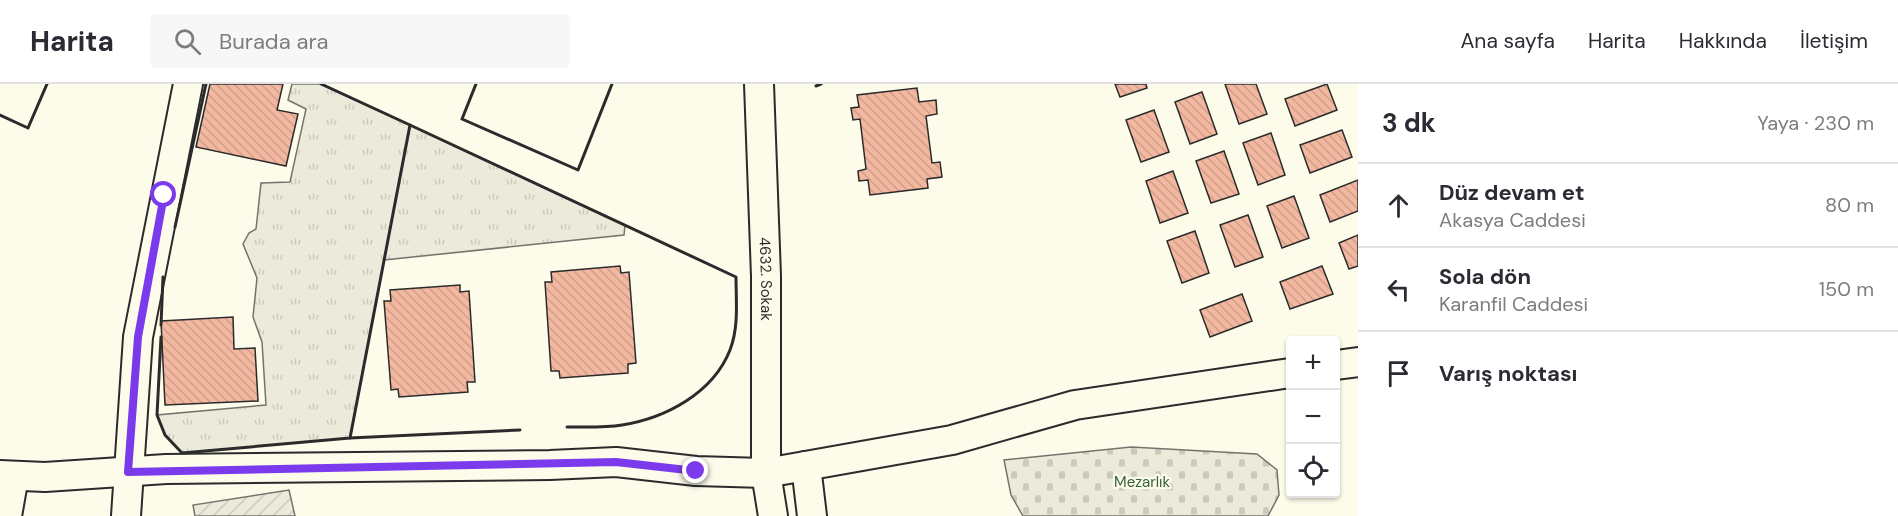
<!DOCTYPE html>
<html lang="tr">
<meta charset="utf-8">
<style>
:root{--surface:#fff;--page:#f7f7f7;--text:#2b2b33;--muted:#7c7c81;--line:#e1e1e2}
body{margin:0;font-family:"DM Sans",sans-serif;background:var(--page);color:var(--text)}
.controls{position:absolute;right:18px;bottom:18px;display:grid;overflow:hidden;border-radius:6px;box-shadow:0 2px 4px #0004}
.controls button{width:54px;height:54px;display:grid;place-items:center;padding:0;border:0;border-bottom:2px solid var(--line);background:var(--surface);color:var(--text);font:30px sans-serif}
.stop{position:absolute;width:18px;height:18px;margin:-14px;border:4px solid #7c3aed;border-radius:50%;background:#fff}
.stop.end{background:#7c3aed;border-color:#fff;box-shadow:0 2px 6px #0008}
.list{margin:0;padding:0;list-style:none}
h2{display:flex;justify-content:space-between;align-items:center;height:78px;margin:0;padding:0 24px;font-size:26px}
h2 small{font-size:20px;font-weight:400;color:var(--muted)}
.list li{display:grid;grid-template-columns:39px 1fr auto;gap:18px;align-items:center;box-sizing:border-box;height:84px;padding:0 24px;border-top:2px solid var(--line)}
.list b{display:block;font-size:22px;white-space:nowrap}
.list p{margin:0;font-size:20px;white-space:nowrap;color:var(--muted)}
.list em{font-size:20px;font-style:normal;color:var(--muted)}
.icon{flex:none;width:33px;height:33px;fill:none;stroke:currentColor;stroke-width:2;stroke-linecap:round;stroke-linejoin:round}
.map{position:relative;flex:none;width:1358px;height:432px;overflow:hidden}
header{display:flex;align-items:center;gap:36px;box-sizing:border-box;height:84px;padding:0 30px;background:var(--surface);border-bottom:2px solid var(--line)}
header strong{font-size:28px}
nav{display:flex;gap:33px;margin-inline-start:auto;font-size:21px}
.search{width:420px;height:54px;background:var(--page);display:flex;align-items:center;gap:15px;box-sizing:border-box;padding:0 21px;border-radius:6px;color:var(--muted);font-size:22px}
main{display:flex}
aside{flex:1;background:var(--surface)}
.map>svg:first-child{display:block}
.grass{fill:url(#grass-tufts);stroke:#74746e;stroke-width:1.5}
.cemetery{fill:url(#cemetery-stones);stroke:#74746e;stroke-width:1.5}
.garden{fill:url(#garden-furrows);stroke:#74746e;stroke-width:1.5}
.building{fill:url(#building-back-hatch);stroke:#2b2b2b;stroke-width:1.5}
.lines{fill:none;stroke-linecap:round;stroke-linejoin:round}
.minor-casing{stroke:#2b2b2b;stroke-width:32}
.minor{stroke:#fdfbea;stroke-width:28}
.wall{stroke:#2b2b2b;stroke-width:3}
.route{stroke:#7c3aed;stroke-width:8}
.labels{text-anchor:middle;stroke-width:4.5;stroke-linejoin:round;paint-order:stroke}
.street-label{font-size:15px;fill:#2b2b2b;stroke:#fdfbea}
.park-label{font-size:15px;fill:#34623c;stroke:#fdfbea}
</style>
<header>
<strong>Harita</strong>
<div class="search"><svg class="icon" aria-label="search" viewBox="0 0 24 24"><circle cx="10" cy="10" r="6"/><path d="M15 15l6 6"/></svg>Burada ara</div>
<nav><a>Ana sayfa</a><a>Harita</a><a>Hakkında</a><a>İletişim</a></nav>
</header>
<main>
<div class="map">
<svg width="1358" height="432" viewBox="0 0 1358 432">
<defs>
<pattern id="grass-tufts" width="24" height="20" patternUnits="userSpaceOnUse" patternTransform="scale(1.5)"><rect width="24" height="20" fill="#ecebdb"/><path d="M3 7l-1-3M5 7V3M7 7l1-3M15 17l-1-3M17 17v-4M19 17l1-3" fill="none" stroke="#cbcabc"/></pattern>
<pattern id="cemetery-stones" width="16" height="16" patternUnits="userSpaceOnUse" patternTransform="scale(1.5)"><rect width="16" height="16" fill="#ecebdb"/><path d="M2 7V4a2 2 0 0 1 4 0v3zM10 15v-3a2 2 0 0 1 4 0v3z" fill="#cbcabc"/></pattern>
<pattern id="garden-furrows" width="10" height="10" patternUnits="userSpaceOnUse" patternTransform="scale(1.5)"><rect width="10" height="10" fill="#ecebdb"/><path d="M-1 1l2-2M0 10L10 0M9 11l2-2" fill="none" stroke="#cbcabc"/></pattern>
<pattern id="building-back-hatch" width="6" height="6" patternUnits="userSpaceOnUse" patternTransform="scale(1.5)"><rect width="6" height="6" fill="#f2b8a0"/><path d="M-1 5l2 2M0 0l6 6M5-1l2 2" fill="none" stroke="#d09e8a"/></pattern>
</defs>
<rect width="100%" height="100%" fill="#fdfbea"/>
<path class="grass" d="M292 0H321L625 141 624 151 384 176 350 354 182 369 165 351 157 331 266 321 262 258 253 233 257 194 243 160 249 149 256 145 261 99 290 98 306 25 288 16Z"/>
<path class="cemetery" d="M1131 363 1257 370 1277 386 1279 411 1268 432H1023L1011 411 1004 376Z"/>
<path class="garden" d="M289 406 295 432H195L193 421Z"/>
<g class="building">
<path d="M210 0H283L277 26 298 30 286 82 196 63Z"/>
<path d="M1115 0H1146L1147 4 1120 13Z"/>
<path d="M1225 0H1256L1267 30 1239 40Z"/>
<path d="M1327 0 1337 26 1295 42 1285 15Z"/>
<path d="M917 4 919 18 936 16 937 30 926 32 932 79 940 78 942 93 927 95 928 104 870 111 868 96 859 97 858 87 866 85 860 35 853 36 851 24 859 23 857 11Z"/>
<path d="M1202 8 1217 50 1190 60 1175 18Z"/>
<path d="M1154 26 1169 68 1141 78 1126 36Z"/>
<path d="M1342 46 1352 73 1310 89 1300 61Z"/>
<path d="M1271 49 1285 91 1258 101 1243 59Z"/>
<path d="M1224 67 1239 110 1211 119 1196 77Z"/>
<path d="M1173 87 1188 129 1160 139 1146 97Z"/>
<path d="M1358 96V127L1330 138 1320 111Z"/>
<path d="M1294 112 1309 154 1282 164 1267 122Z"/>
<path d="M1248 131 1263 173 1235 183 1220 141Z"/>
<path d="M1195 147 1209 189 1182 199 1167 157Z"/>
<path d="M1358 151V182L1349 185 1339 159Z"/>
<path d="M620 182 621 189 629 188 636 279 628 280V289L560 294 559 287H551L545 198H552L551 188Z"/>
<path d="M1322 182 1333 210 1290 225 1280 198Z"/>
<path d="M460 201V208L469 207 475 298H467L468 308 399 313 398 305 391 306 384 217H391L390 206Z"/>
<path d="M1242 210 1252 237 1210 253 1200 226Z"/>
<path d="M233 233 234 265 255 264 258 317 165 321 161 237Z"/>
</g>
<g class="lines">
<g class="minor-casing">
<g id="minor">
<path id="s1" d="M759 0 766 192V389L773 432"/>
<path d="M1336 281 1358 278"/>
<path d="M806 382 812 432"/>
<path d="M0 391 45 393 166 385 550 381 616 378 696 387 766 389 952 356 1075 321 1290 289"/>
<path d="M7 432 14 392"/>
<path d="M126 432 138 253 188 0"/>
</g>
</g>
<use href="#minor" class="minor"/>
<g class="wall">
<path d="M476 0 462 35 578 86 612 0"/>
<path d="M816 2 821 0"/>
<path d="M0 31 28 44 47 0"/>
<path d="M410 41 736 193C736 217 739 243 730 266 713 309 666 334 622 341 604 344 585 343 567 343"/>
<path d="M175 143 206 0"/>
<path d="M161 241 163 193"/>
<path d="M161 253 157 331 165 351 182 369 350 354 410 41 321 0"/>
<path d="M350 354 520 346"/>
</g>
</g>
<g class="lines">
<path class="route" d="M164 111 138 253 128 388 616 378 696 387"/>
</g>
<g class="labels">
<g class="street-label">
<text dy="5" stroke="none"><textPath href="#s1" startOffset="195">4632. Sokak</textPath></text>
</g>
<g class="park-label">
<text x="1142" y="403">Mezarlık</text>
</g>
</g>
</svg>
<div class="controls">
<button>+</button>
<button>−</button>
<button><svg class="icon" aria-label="locate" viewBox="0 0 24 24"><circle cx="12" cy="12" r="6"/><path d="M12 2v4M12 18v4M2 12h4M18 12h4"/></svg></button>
</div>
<div class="stop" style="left:164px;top:111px"></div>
<div class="stop end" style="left:696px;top:387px"></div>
</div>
<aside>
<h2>3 dk<small>Yaya · 230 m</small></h2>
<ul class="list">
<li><svg class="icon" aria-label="ahead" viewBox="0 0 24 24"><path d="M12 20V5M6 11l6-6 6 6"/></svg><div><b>Düz devam et</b><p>Akasya Caddesi</p></div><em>80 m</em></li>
<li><svg class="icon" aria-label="left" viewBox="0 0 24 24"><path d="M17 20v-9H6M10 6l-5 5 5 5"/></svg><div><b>Sola dön</b><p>Karanfil Caddesi</p></div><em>150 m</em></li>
<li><svg class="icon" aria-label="arrive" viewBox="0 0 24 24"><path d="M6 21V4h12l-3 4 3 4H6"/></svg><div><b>Varış noktası</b></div></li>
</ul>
</aside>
</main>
